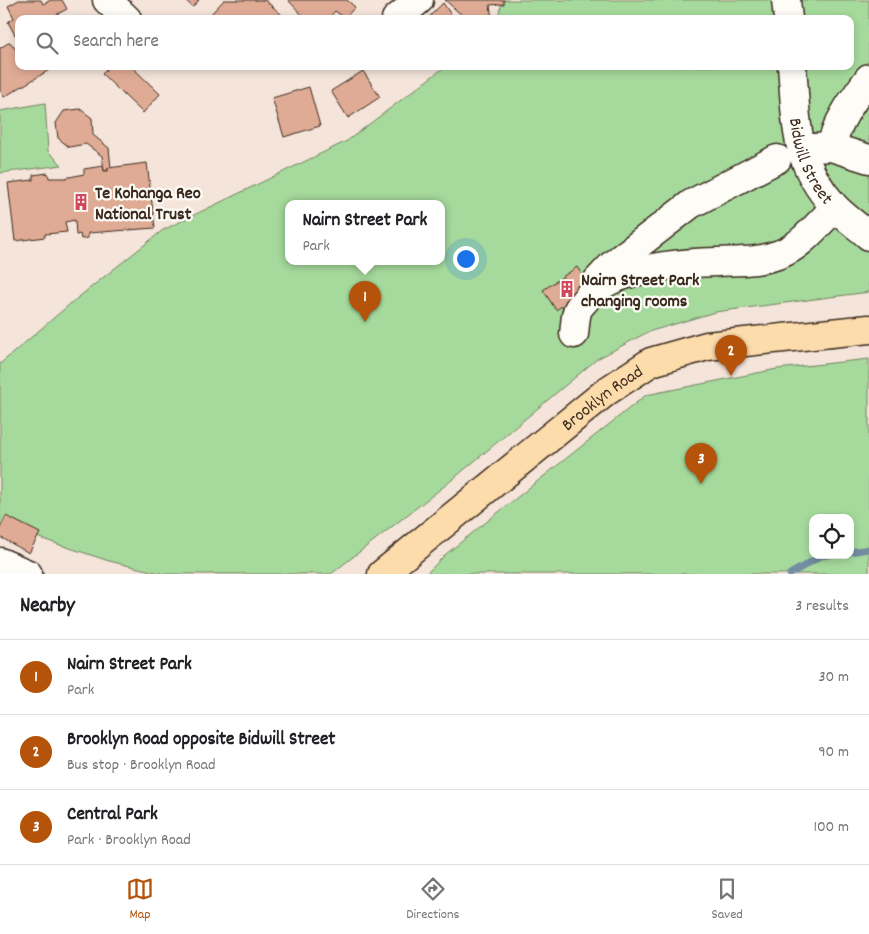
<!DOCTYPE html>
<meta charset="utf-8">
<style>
:root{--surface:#fff;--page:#f6f6f6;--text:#202124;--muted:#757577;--line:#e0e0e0;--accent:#b45309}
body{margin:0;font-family:Dekko,sans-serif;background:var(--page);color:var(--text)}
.controls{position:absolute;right:15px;bottom:15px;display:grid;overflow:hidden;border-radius:10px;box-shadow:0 2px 8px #0003}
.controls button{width:45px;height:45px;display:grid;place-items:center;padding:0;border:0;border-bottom:1px solid var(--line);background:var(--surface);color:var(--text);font:25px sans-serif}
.you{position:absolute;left:465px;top:258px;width:18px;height:18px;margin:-12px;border:4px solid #fff;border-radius:50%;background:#1a73e8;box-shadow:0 0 0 8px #1a73e833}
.badge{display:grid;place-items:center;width:32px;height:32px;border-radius:50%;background:var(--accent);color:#fff;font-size:16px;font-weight:700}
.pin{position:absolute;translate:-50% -41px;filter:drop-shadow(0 1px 2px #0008)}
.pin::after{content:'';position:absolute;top:26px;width:18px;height:15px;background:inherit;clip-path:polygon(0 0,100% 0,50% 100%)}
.popup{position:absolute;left:285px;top:200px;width:160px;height:65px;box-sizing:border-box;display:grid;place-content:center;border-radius:10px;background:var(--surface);filter:drop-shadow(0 1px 4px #0005);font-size:16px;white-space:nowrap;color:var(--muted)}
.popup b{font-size:19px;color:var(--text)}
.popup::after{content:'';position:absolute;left:50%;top:100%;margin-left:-10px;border:10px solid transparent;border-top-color:var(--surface)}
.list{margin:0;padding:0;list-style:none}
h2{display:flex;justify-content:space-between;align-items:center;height:65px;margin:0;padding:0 20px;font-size:21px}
h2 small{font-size:16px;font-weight:400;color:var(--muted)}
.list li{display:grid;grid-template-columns:32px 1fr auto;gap:15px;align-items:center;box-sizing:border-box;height:75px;padding:0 20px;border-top:1px solid var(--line)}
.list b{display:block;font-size:19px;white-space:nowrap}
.list p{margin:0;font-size:16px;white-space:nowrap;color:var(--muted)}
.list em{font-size:16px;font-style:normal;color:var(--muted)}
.icon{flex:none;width:28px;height:28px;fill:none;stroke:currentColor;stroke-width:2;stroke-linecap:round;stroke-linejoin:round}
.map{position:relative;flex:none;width:869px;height:574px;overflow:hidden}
.search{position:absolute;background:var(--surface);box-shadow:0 2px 8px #0003;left:15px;right:15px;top:15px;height:55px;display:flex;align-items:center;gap:12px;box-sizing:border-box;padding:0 18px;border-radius:10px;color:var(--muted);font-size:19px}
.sheet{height:290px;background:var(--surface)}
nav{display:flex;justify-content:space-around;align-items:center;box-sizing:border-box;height:70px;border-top:1px solid var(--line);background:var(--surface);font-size:14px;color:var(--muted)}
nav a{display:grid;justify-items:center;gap:2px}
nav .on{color:var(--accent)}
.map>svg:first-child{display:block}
.green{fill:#a6da9c;stroke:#70825d;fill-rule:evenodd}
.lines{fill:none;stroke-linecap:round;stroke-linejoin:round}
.stream{stroke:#738ea1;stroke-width:7}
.building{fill:#e0ab95;stroke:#3b2a1e}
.minor-casing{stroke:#3b2a1e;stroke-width:31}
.major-casing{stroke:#3b2a1e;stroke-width:31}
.minor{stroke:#fdfcf7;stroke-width:28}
.major{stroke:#fddcac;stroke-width:28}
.labels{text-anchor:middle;stroke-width:4.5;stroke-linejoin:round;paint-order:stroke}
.street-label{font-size:18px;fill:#3b2a1e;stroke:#fdfcf7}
.poi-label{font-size:18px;font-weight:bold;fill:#3b2a1e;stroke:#fdfcf7;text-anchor:start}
</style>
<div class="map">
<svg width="869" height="574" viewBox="0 0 869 574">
<rect width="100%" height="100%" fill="#f4e4da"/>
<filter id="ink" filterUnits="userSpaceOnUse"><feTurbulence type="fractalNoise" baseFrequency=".02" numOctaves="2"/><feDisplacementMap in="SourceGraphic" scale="10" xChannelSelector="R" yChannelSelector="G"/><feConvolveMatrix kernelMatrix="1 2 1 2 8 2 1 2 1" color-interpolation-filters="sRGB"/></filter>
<g filter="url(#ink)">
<g class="green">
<path d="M503 0H783L786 19H497Z"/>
<path d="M790 0H869V223L822 175 794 66H850V19H792Z"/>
<path d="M446 66H788L833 217 869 249V292L715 312 648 332 597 359 447 484 331 574H164L109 561 0 525V364L70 304 163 230 347 141ZM289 203H441V261H289Z"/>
<path d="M45 103 48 151 62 165 0 173V111Z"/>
<path d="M869 359V574H426L446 554 646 395 777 369ZM813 518H850V555H813Z"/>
</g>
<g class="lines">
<g class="stream">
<path d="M850 552 869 549"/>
<path d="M790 574 821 556 829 555"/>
</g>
</g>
<g class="building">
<path d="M19 0H41L43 4 51 0H62L67 9 48 19H19V33L15 35 8 22 14 18 8 6Z"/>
<path d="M185 0H199L193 7Z"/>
<path d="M224 0H265L282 15 279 19H252L246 13 241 19H211L209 16Z"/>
<path d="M288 0H347L355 7 345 18 335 11 328 19H306Z"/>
<path d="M445 0H504V4L490 5 492 19H466Z"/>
<path d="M443 3 454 19H427Z"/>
<path d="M10 42 19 54V66H56L4 97 0 90V48Z"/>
<path d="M110 66H131L160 94 143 113 102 74Z"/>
<path d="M363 71 380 97 348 118 331 91Z"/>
<path d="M309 87 320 126 284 137 272 98Z"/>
<path d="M80 109 92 118 93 135 109 148 111 168H108V171H104L102 156 86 144 69 147 58 138 56 123 64 111Z"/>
<path d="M147 163 155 228 88 233V238L81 239 80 234 76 235 75 220 65 222 67 232 45 234V237L15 241 8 183 33 180V175L48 173 49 178H65L84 174V169L103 166 104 171H108V168Z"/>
<path d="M577 267 590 287 556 310 543 290Z"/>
<path d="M6 516 40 533 29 553 0 537V528Z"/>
</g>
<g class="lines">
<g class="minor-casing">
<g id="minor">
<path d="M107 0 127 19"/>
<path d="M786 0 788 19"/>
<path d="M396 19 419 0"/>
<path id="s1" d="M792 66C797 123 793 160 834 206 844 217 858 226 869 236"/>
<path d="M831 147C837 121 853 100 869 78"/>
<path d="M814 148 831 147 869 159"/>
<path d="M597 281 612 265 691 204 777 159"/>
<path d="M574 334C575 327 575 319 577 312 578 307 583 303 586 299 609 268 679 263 717 262 738 261 760 262 780 254 802 246 818 223 835 208"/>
<path d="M0 562 28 574"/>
</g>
</g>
<g class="major-casing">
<g id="major">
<path id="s2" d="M382 574 607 391 651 362 707 346 869 329"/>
</g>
</g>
<use href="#minor" class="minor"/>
<use href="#major" class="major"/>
</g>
</g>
<defs>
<g id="building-bare" transform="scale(1.35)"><path d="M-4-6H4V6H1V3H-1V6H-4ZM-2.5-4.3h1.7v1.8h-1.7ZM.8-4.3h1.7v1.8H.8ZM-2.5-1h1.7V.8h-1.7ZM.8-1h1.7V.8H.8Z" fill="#d1495b" stroke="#fdfcf7" stroke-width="2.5" paint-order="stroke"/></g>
</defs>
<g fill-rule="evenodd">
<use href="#building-bare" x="81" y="202"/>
<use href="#building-bare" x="567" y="289"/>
</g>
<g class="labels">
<g class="street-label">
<text dy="6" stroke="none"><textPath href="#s1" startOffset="98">Bidwill Street</textPath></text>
<text dy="6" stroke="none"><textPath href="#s2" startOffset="282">Brooklyn Road</textPath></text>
</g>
<g class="poi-label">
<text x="95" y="198">Te Kohanga Reo<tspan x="95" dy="21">National Trust</tspan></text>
<text x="581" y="285">Nairn Street Park<tspan x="581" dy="21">changing rooms</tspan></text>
</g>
</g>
</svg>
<div class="controls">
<button><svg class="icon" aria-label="locate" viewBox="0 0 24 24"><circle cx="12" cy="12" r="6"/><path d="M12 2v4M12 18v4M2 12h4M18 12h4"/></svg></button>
</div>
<div class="you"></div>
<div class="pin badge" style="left:365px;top:322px">1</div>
<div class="popup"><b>Nairn Street Park</b>Park</div>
<div class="pin badge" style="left:731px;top:376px">2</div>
<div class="pin badge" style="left:701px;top:484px">3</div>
<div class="search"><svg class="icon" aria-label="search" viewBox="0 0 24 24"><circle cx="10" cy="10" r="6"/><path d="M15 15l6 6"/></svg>Search here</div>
</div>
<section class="sheet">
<h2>Nearby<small>3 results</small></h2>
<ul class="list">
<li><span class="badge">1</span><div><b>Nairn Street Park</b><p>Park</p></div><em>30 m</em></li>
<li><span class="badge">2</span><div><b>Brooklyn Road opposite Bidwill Street</b><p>Bus stop · Brooklyn Road</p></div><em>90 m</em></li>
<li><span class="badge">3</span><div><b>Central Park</b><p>Park · Brooklyn Road</p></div><em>100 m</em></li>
</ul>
</section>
<nav>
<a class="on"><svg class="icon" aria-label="map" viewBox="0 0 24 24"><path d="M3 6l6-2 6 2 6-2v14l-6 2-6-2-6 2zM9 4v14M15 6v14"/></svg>Map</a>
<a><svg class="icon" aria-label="directions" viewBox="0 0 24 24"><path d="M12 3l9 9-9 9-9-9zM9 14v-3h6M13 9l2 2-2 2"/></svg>Directions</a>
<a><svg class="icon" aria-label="saved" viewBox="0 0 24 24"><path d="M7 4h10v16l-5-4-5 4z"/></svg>Saved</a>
</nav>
